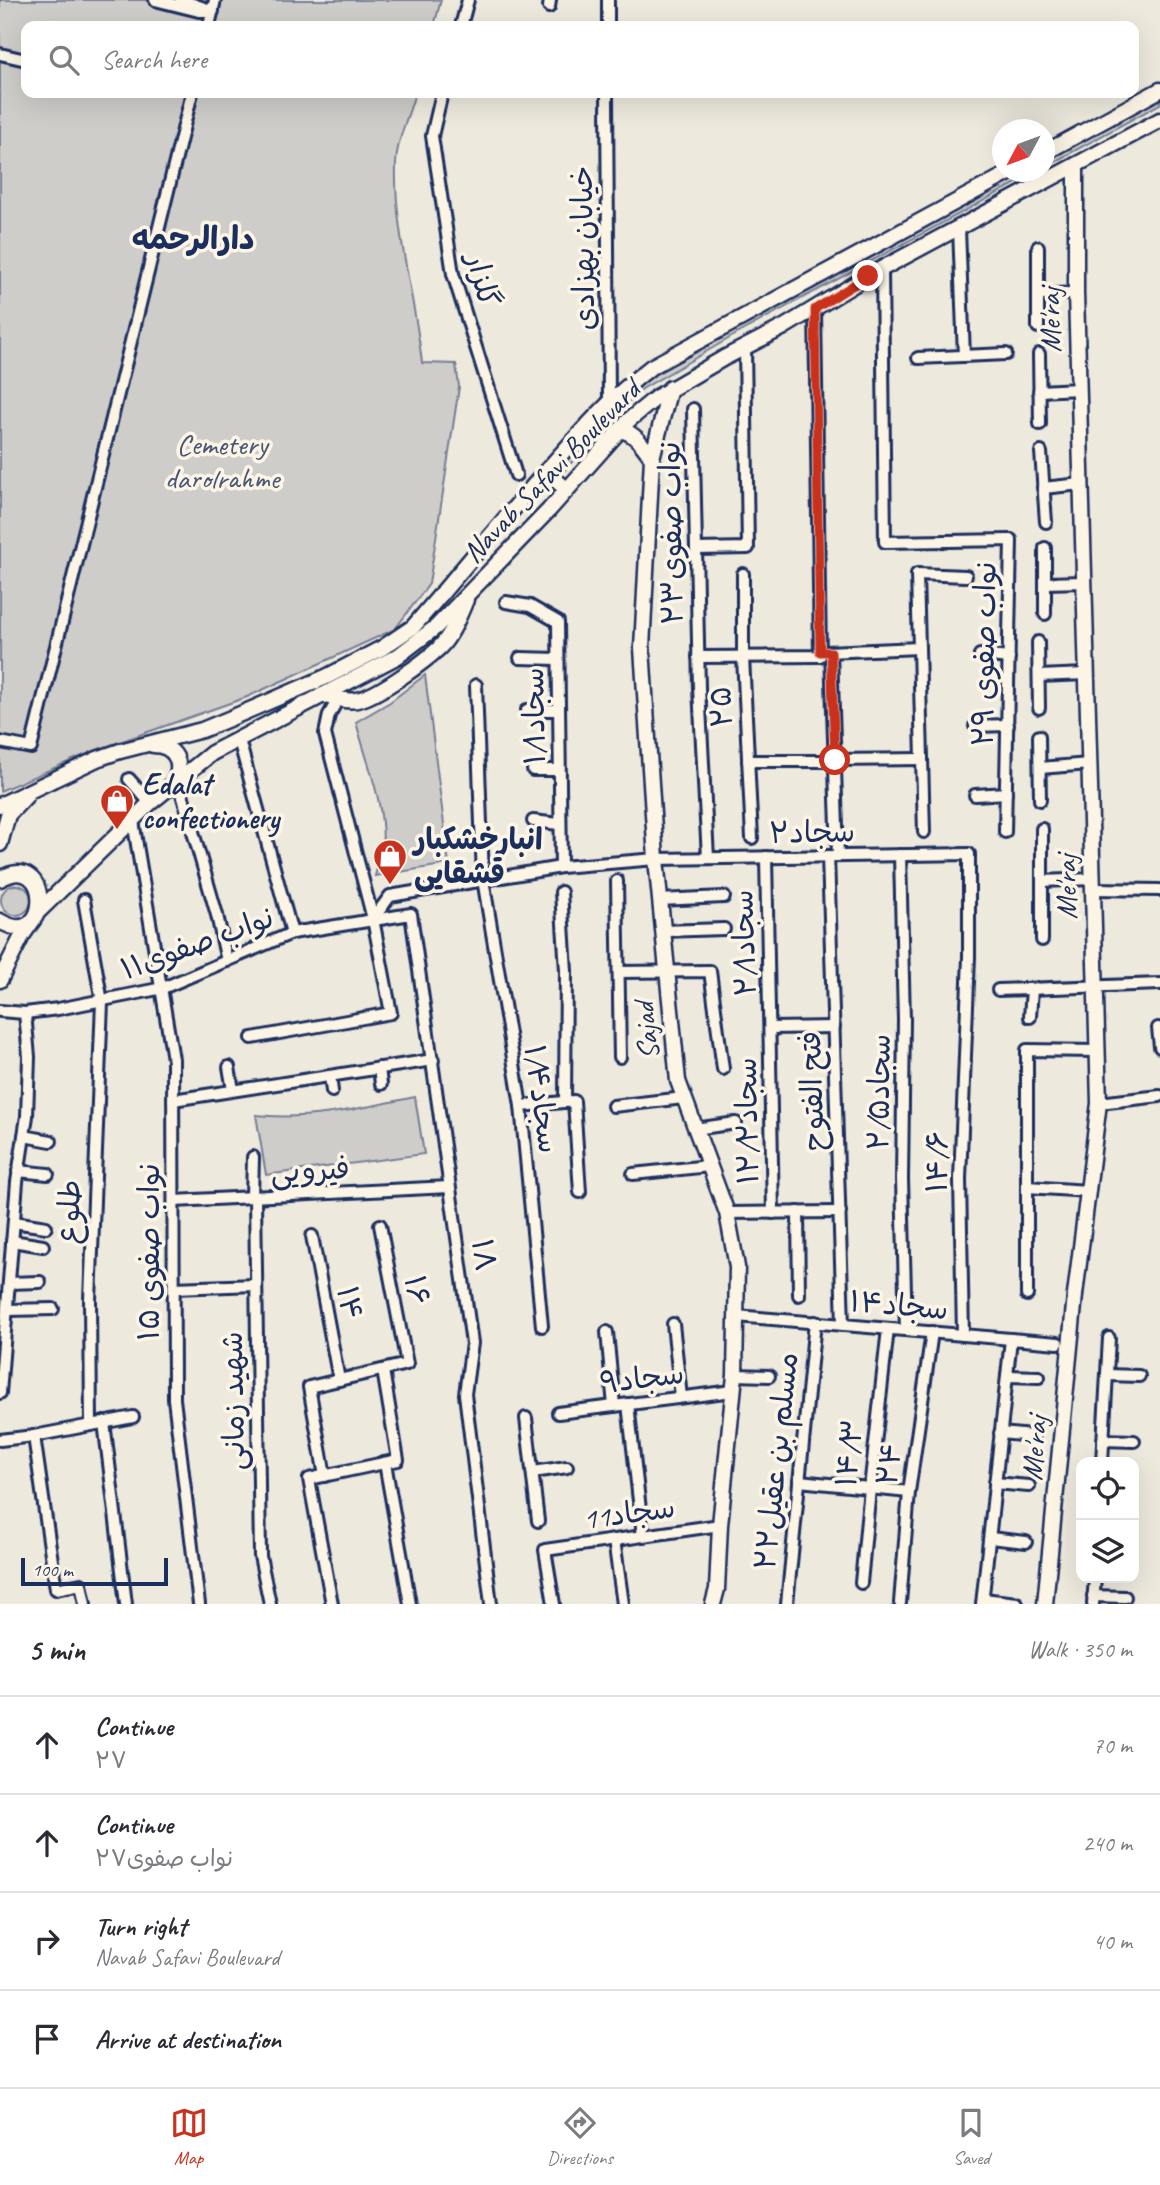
<!DOCTYPE html>
<meta charset="utf-8">
<style>
:root{--surface:#fff;--page:#f2f2f3;--text:#2b2b33;--muted:#7c7c81;--line:#e1e1e2;--accent:#c8321e}
body{margin:0;font-family:Caveat,"Playpen Sans Arabic",sans-serif;background:var(--page);color:var(--text)}
.controls{position:absolute;right:21px;bottom:21px;display:grid;overflow:hidden;border-radius:14px;box-shadow:0 7px 28px #0002}
.controls button{width:63px;height:63px;display:grid;place-items:center;padding:0;border:0;border-bottom:2px solid var(--line);background:var(--surface);color:var(--text);font:35px sans-serif}
.compass{position:absolute;left:992px;top:119px;width:63px;height:63px;border-radius:50%;background:var(--surface);box-shadow:0 7px 28px #0002;rotate:229deg}
.scale{position:absolute;left:21px;bottom:18px;width:147px;box-sizing:border-box;padding-left:7px;border:4px solid #1b2f5e;border-top:0;font-size:19px;line-height:24px;white-space:nowrap;color:#1b2f5e;-webkit-text-stroke:5px #fcf5e5;paint-order:stroke}
.stop{position:absolute;width:21px;height:21px;margin:-16px;border:5px solid #c8321e;border-radius:50%;background:#fff}
.stop.end{background:#c8321e;border-color:#fff;box-shadow:0 2px 7px #0008}
.list{margin:0;padding:0;list-style:none}
h2{display:flex;justify-content:space-between;align-items:center;height:91px;margin:0;padding:0 28px;font-size:30px}
h2 small{font-size:23px;font-weight:400;color:var(--muted)}
.list li{display:grid;grid-template-columns:46px 1fr auto;gap:21px;align-items:center;box-sizing:border-box;height:98px;padding:0 28px;border-top:2px solid var(--line)}
.list b{display:block;font-size:26px;white-space:nowrap}
.list p{margin:0;font-size:23px;white-space:nowrap;color:var(--muted)}
.list em{font-size:23px;font-style:normal;color:var(--muted)}
.icon{flex:none;width:38px;height:38px;fill:none;stroke:currentColor;stroke-width:2;stroke-linecap:round;stroke-linejoin:round}
.map{position:relative;flex:none;width:1160px;height:1604px;overflow:hidden}
.search{position:absolute;background:var(--surface);box-shadow:0 7px 28px #0002;left:21px;right:21px;top:21px;height:77px;display:flex;align-items:center;gap:18px;box-sizing:border-box;padding:0 24px;border-radius:14px;color:var(--muted);font-size:26px}
.sheet{height:483px;background:var(--surface)}
nav{display:flex;justify-content:space-around;align-items:center;box-sizing:border-box;height:98px;border-top:2px solid var(--line);background:var(--surface);font-size:19px;color:var(--muted)}
nav a{display:grid;justify-items:center;gap:4px}
nav .on{color:var(--accent)}
.map>svg:first-child{display:block}
.green{fill:#cfcdca;stroke:#757e94;stroke-width:2}
.lines{fill:none;stroke-linecap:round;stroke-linejoin:round}
.street-casing{stroke:#1b2f5e;stroke-width:16}
.secondary-casing{stroke:#1b2f5e;stroke-width:19}
.street{stroke:#fcf5e5;stroke-width:10}
.secondary{stroke:#fcf5e5;stroke-width:14}
.route{stroke:#c8321e;stroke-width:9}
.labels{text-anchor:middle;stroke-width:7;stroke-linejoin:round;paint-order:stroke}
.street-label{font-size:30px;fill:#1b2f5e;stroke:#fcf5e5}
.park-label{font-size:30px;fill:#485679;stroke:#fcf5e5}
.poi-label{font-size:30px;font-weight:bold;fill:#1b2f5e;stroke:#fcf5e5;text-anchor:start}
.neighbourhood-label{font-size:32px;font-weight:bold;fill:#1b2f5e;stroke:#fcf5e5}
</style>
<div class="map">
<svg width="1160" height="1604" viewBox="0 0 1160 1604">
<rect width="100%" height="100%" fill="#eee9dd"/>
<filter id="ink" filterUnits="userSpaceOnUse"><feTurbulence type="fractalNoise" baseFrequency=".0143" numOctaves="2"/><feDisplacementMap in="SourceGraphic" scale="14" xChannelSelector="R" yChannelSelector="G"/><feConvolveMatrix kernelMatrix="1 2 1 2 8 2 1 2 1" color-interpolation-filters="sRGB"/></filter>
<g filter="url(#ink)">
<g class="green">
<path d="M0 0H441L434 26H26V93H415C409 115 396 142 396 165 394 231 415 297 422 363L456 364 459 387 429 584 395 629 247 697 94 751 0 791Z"/>
<path d="M1160 95V104L1045 167 1044 157Z"/>
<path d="M1018 172H1037L747 328 642 389 598 432 564 471 561 470 560 467 606 412 650 372Z"/>
<path d="M425 675 449 864 375 876C377 867 381 858 382 849 387 810 366 760 356 722L390 702Z"/>
<circle cx="16" cy="900" r="15"/>
<path d="M415 1097 424 1154 266 1175 256 1115C309 1121 363 1108 415 1097Z"/>
</g>
<g class="lines">
<g class="street-casing">
<g id="street">
<path d="M155 0 199 11H213L181 0"/>
<path d="M549 7 550 0"/>
<path d="M209 26 215 0"/>
<path d="M461 26 468 0"/>
<path d="M608 26V0"/>
<path d="M0 54 26 60"/>
<path d="M442 93 432 136 453 274 516 475"/>
<path d="M607 93 609 402"/>
<path d="M959 229 964 356"/>
<path d="M1038 247V327"/>
<path d="M882 269 885 542 1011 540 1005 832"/>
<path d="M1038 295 1076 293"/>
<path d="M1039 354 1040 424"/>
<path d="M918 358 1006 354"/>
<path d="M1039 391 1078 389"/>
<path d="M693 409 699 688 708 858"/>
<path d="M1041 452 1046 522"/>
<path d="M1043 488 1081 484"/>
<path d="M696 549 748 548 745 347"/>
<path d="M743 574V657L752 838"/>
<path d="M1045 583 1084 582"/>
<path d="M506 602 530 606 558 622 561 867"/>
<path d="M1045 614V548"/>
<path d="M1038 642 1039 708"/>
<path d="M826 652 919 648"/>
<path d="M831 652 838 856"/>
<path d="M980 655 1009 658"/>
<path d="M698 657 820 656 815 309"/>
<path d="M520 658 558 659"/>
<path d="M1039 676 1086 674"/>
<path d="M476 685 483 879 521 1106 542 1326"/>
<path d="M527 710H558"/>
<path d="M975 726 1008 725"/>
<path d="M1039 736 1040 800"/>
<path d="M239 740 292 933"/>
<path d="M0 742 31 748 192 93"/>
<path d="M835 760 922 759"/>
<path d="M748 761H824"/>
<path d="M1040 768 1089 764"/>
<path d="M533 770H559"/>
<path d="M129 779 150 803"/>
<path d="M178 780 217 915 227 961"/>
<path d="M975 795 1006 793"/>
<path d="M133 821 173 1059 174 1399 199 1604"/>
<path d="M533 821 559 824"/>
<path d="M924 832 917 574 966 576"/>
<path d="M900 855 904 1020 902 1179 906 1330"/>
<path d="M828 856 843 1325"/>
<path d="M766 857 773 1213"/>
<path d="M617 881 620 1057"/>
<path d="M1042 881 1092 879"/>
<path d="M1092 889 1160 890"/>
<path d="M561 892 566 971 565 1102"/>
<path d="M84 900 102 1002 90 1300 91 1425"/>
<path d="M659 900 724 897"/>
<path d="M373 919 390 896 561 867 656 859 969 854V957L960 1179 963 1335"/>
<path d="M663 931 724 929"/>
<path d="M1042 940V829"/>
<path d="M619 972 710 971 723 1069"/>
<path d="M998 990 1160 984"/>
<path d="M0 1011 25 1013 58 1009 163 988 292 933 411 914 472 1343 465 1394 491 1604"/>
<path d="M1030 1017 1032 989"/>
<path d="M771 1028 834 1027"/>
<path d="M1158 1028 1160 1047"/>
<path d="M252 1038 391 1013 373 919 325 734 329 715 338 699"/>
<path d="M229 1067 233 1090"/>
<path d="M379 1068 381 1084"/>
<path d="M330 1076 332 1091"/>
<path d="M173 1100 433 1060"/>
<path d="M1099 1103 1160 1096"/>
<path d="M521 1106 574 1101 580 1192"/>
<path d="M613 1106 684 1098"/>
<path d="M695 1129 736 1123"/>
<path d="M24 1136 51 1141"/>
<path d="M18 1171 48 1174"/>
<path d="M633 1174 709 1166"/>
<path d="M1027 1187 1088 1191"/>
<path d="M252 1197 253 1157"/>
<path d="M255 1197 260 1556 270 1604"/>
<path d="M174 1201 449 1187"/>
<path d="M798 1212 799 1295"/>
<path d="M727 1213 840 1212"/>
<path d="M14 1222 46 1227"/>
<path d="M312 1236 339 1380"/>
<path d="M12 1241 43 1246"/>
<path d="M9 1283 40 1282"/>
<path d="M174 1288 256 1285"/>
<path d="M1027 1295V1050L1097 1051"/>
<path d="M8 1310 53 1309"/>
<path d="M736 1316 1058 1343"/>
<path d="M673 1324 681 1397"/>
<path d="M607 1332 614 1406"/>
<path d="M735 1375 769 1376"/>
<path d="M1107 1375 1139 1376"/>
<path d="M1007 1376 1039 1377"/>
<path d="M0 1393 17 1182 27 1116 29 1057 25 1013"/>
<path d="M628 1404 643 1536"/>
<path d="M558 1413 733 1391"/>
<path d="M526 1418 538 1521"/>
<path d="M104 1422 126 1604"/>
<path d="M1000 1433 1033 1436"/>
<path d="M34 1436 56 1589 81 1584 85 1604"/>
<path d="M0 1440 34 1436 133 1417"/>
<path d="M1103 1440 1134 1441"/>
<path d="M1102 1462 1109 1338"/>
<path d="M385 1463 410 1604"/>
<path d="M533 1472 567 1467"/>
<path d="M325 1476 309 1387 407 1364 380 1225"/>
<path d="M799 1481 909 1492"/>
<path d="M995 1483 1029 1486"/>
<path d="M990 1538 1026 1542"/>
<path d="M614 1540 623 1604"/>
<path d="M861 1583 870 1488 888 1329"/>
<path d="M1093 1596 1125 1597"/>
<path d="M983 1599 1017 1603"/>
<path d="M900 1603 909 1492 932 1332"/>
<path d="M332 1604 309 1479 398 1460 383 1370"/>
<path d="M554 1604 545 1550 720 1525"/>
<path d="M787 1604 815 1322"/>
<path d="M982 1604 1011 1339"/>
<path d="M1093 1604 1095 1578"/>
</g>
</g>
<g class="secondary-casing">
<g id="secondary">
<path d="M1044 153 1160 90"/>
<path d="M670 388 652 458 642 648 656 859 678 1081 727 1213 737 1267 735 1375 720 1525 717 1589 713 1604"/>
<path d="M620 430C636 433 643 446 652 458"/>
<path d="M546 471 567 490"/>
<path d="M323 695C335 698 349 703 361 699 381 693 423 663 439 648 452 635 459 616 466 600"/>
<path d="M153 745C175 745 185 764 173 783"/>
<path d="M0 805 97 759 120 751 202 730 231 718 326 677 382 648 413 627C456 577 498 526 541 477 576 437 609 399 651 367L1011 172"/>
<path d="M0 844 8 815 26 796"/>
<path d="M0 879C53 848 52 953 0 921"/>
<path d="M39 911 150 803 212 753 398 656 436 627 549 510 629 420 657 397 724 358 784 327 868 276 1160 120"/>
<path d="M0 980 22 936 33 920"/>
<path d="M1045 1604 1075 1295 1099 1103 1076 293V165"/>
</g>
</g>
<use href="#street" class="street"/>
<use href="#secondary" class="secondary"/>
</g>
</g>
<g class="lines" filter="url(#ink)">
<path class="route" d="M835 760 831 652H820L815 309 868 276"/>
</g>
<defs>
<g id="shop-pin" transform="scale(1.75)"><path d="M0 17L-7.5 6A9.5 9.5 0 1 1 7.5 6Z" fill="#c8321e" stroke="#fcf5e5"/><path d="M-5-2.5h2.3a2.7 3.5 0 0 1 5.4 0H5L5.5 6h-11ZM-1.5-2.5h3a1.5 2.3 0 0 0-3 0Z" fill="#fff"/></g>
</defs>
<g fill-rule="evenodd">
<use href="#shop-pin" x="117" y="801"/>
<use href="#shop-pin" x="390" y="856"/>
</g>
<g class="labels">
<g class="street-label">
<text transform="translate(583 248) rotate(-91)" y="10">خیابان بهزادی</text>
<text transform="translate(483 280) rotate(76)" y="10">گلزار</text>
<text transform="translate(1050 320) rotate(-91)" y="10">Me'raj</text>
<text transform="translate(551 471) rotate(-46)" y="10">Navab Safavi Boulevard</text>
<text transform="translate(671 533) rotate(-91)" y="10">۲۳نواب صفوی</text>
<text transform="translate(984 654) rotate(-89)" y="10">نواب صفوی ۲۹</text>
<text transform="translate(721 707) rotate(-93)" y="10">۲۵</text>
<text transform="translate(534 716) rotate(-91)" y="10">۱/۱سجاد</text>
<text transform="translate(812 832) rotate(-1)" y="10">۲سجاد</text>
<text transform="translate(1066 887) rotate(-91)" y="10">Me'raj</text>
<text transform="translate(197 943) rotate(-20)" y="10">۱۱نواب صفوی</text>
<text transform="translate(744 943) rotate(-92)" y="10">۲/۱سجاد</text>
<text transform="translate(646 1031) rotate(-96)" y="10">Sajad</text>
<text transform="translate(812 1091) rotate(-92)" y="10">فتح الفتوح</text>
<text transform="translate(879 1092) rotate(-89)" y="10">۲/۵سجاد</text>
<text transform="translate(542 1099) rotate(82)" y="10">۱/۴سجاد</text>
<text transform="translate(747 1121) rotate(-91)" y="10">۱۲/۲سجاد</text>
<text transform="translate(937 1162) rotate(-89)" y="10">۱۴/۶</text>
<text transform="translate(310 1170) rotate(-3)" y="10">فیرویی</text>
<text transform="translate(69 1212) rotate(-88)" y="10">طلوع</text>
<text transform="translate(149 1252) rotate(-90)" y="10">نواب صفوی ۱۵</text>
<text transform="translate(484 1255) rotate(82)" y="10">۱۸</text>
<text transform="translate(417 1290) rotate(79)" y="10">۱۶</text>
<text transform="translate(350 1303) rotate(79)" y="10">۱۴</text>
<text transform="translate(899 1305) rotate(5)" y="10">۱۴سجاد</text>
<text transform="translate(642 1378) rotate(-7)" y="10">۹سجاد</text>
<text transform="translate(233 1401) rotate(-91)" y="10">شهید زمانی</text>
<text transform="translate(1034 1448) rotate(-85)" y="10">Me'raj</text>
<text transform="translate(849 1453) rotate(-84)" y="10">۱۴/۳</text>
<text transform="translate(776 1461) rotate(-84)" y="10">مسلم بن عقیل۲۲</text>
<text transform="translate(889 1464) rotate(-83)" y="10">۲۴</text>
<text transform="translate(629 1513) rotate(-8)" y="10">11سجاد</text>
</g>
<g class="park-label">
<text x="222" y="454">Cemetery<tspan x="222" dy="34">darolrahme</tspan></text>
</g>
<g class="poi-label">
<text x="142" y="794">Edalat<tspan x="142" dy="34">confectionery</tspan></text>
<text x="414" y="849">انبارخشکبار<tspan x="414" dy="34">قشقایی</tspan></text>
</g>
<g class="neighbourhood-label">
<text x="193" y="249">دارالرحمه</text>
</g>
</g>
</svg>
<div class="controls">
<button><svg class="icon" aria-label="locate" viewBox="0 0 24 24"><circle cx="12" cy="12" r="6"/><path d="M12 2v4M12 18v4M2 12h4M18 12h4"/></svg></button>
<button><svg class="icon" aria-label="layers" viewBox="0 0 24 24"><path d="M12 4l9 5-9 5-9-5zM3 14l9 5 9-5"/></svg></button>
</div>
<svg class="compass" viewBox="-18 -18 36 36"><path d="M0-13l5 13h-10z" fill="#e53935"/><path d="M0 13l5-13h-10z" fill="#7c7c81"/></svg>
<div class="scale">100 m</div>
<div class="stop" style="left:835px;top:760px"></div>
<div class="stop end" style="left:868px;top:276px"></div>
<div class="search"><svg class="icon" aria-label="search" viewBox="0 0 24 24"><circle cx="10" cy="10" r="6"/><path d="M15 15l6 6"/></svg>Search here</div>
</div>
<section class="sheet">
<h2>5 min<small>Walk · 350 m</small></h2>
<ul class="list">
<li><svg class="icon" aria-label="ahead" viewBox="0 0 24 24"><path d="M12 20V5M6 11l6-6 6 6"/></svg><div><b>Continue</b><p>۲۷</p></div><em>70 m</em></li>
<li><svg class="icon" aria-label="ahead" viewBox="0 0 24 24"><path d="M12 20V5M6 11l6-6 6 6"/></svg><div><b>Continue</b><p>۲۷نواب صفوی</p></div><em>240 m</em></li>
<li><svg class="icon" aria-label="right" viewBox="0 0 24 24"><path d="M7 20v-9h11M14 6l5 5-5 5"/></svg><div><b>Turn right</b><p>Navab Safavi Boulevard</p></div><em>40 m</em></li>
<li><svg class="icon" aria-label="arrive" viewBox="0 0 24 24"><path d="M6 21V4h12l-3 4 3 4H6"/></svg><div><b>Arrive at destination</b></div></li>
</ul>
</section>
<nav>
<a class="on"><svg class="icon" aria-label="map" viewBox="0 0 24 24"><path d="M3 6l6-2 6 2 6-2v14l-6 2-6-2-6 2zM9 4v14M15 6v14"/></svg>Map</a>
<a><svg class="icon" aria-label="directions" viewBox="0 0 24 24"><path d="M12 3l9 9-9 9-9-9zM9 14v-3h6M13 9l2 2-2 2"/></svg>Directions</a>
<a><svg class="icon" aria-label="saved" viewBox="0 0 24 24"><path d="M7 4h10v16l-5-4-5 4z"/></svg>Saved</a>
</nav>
